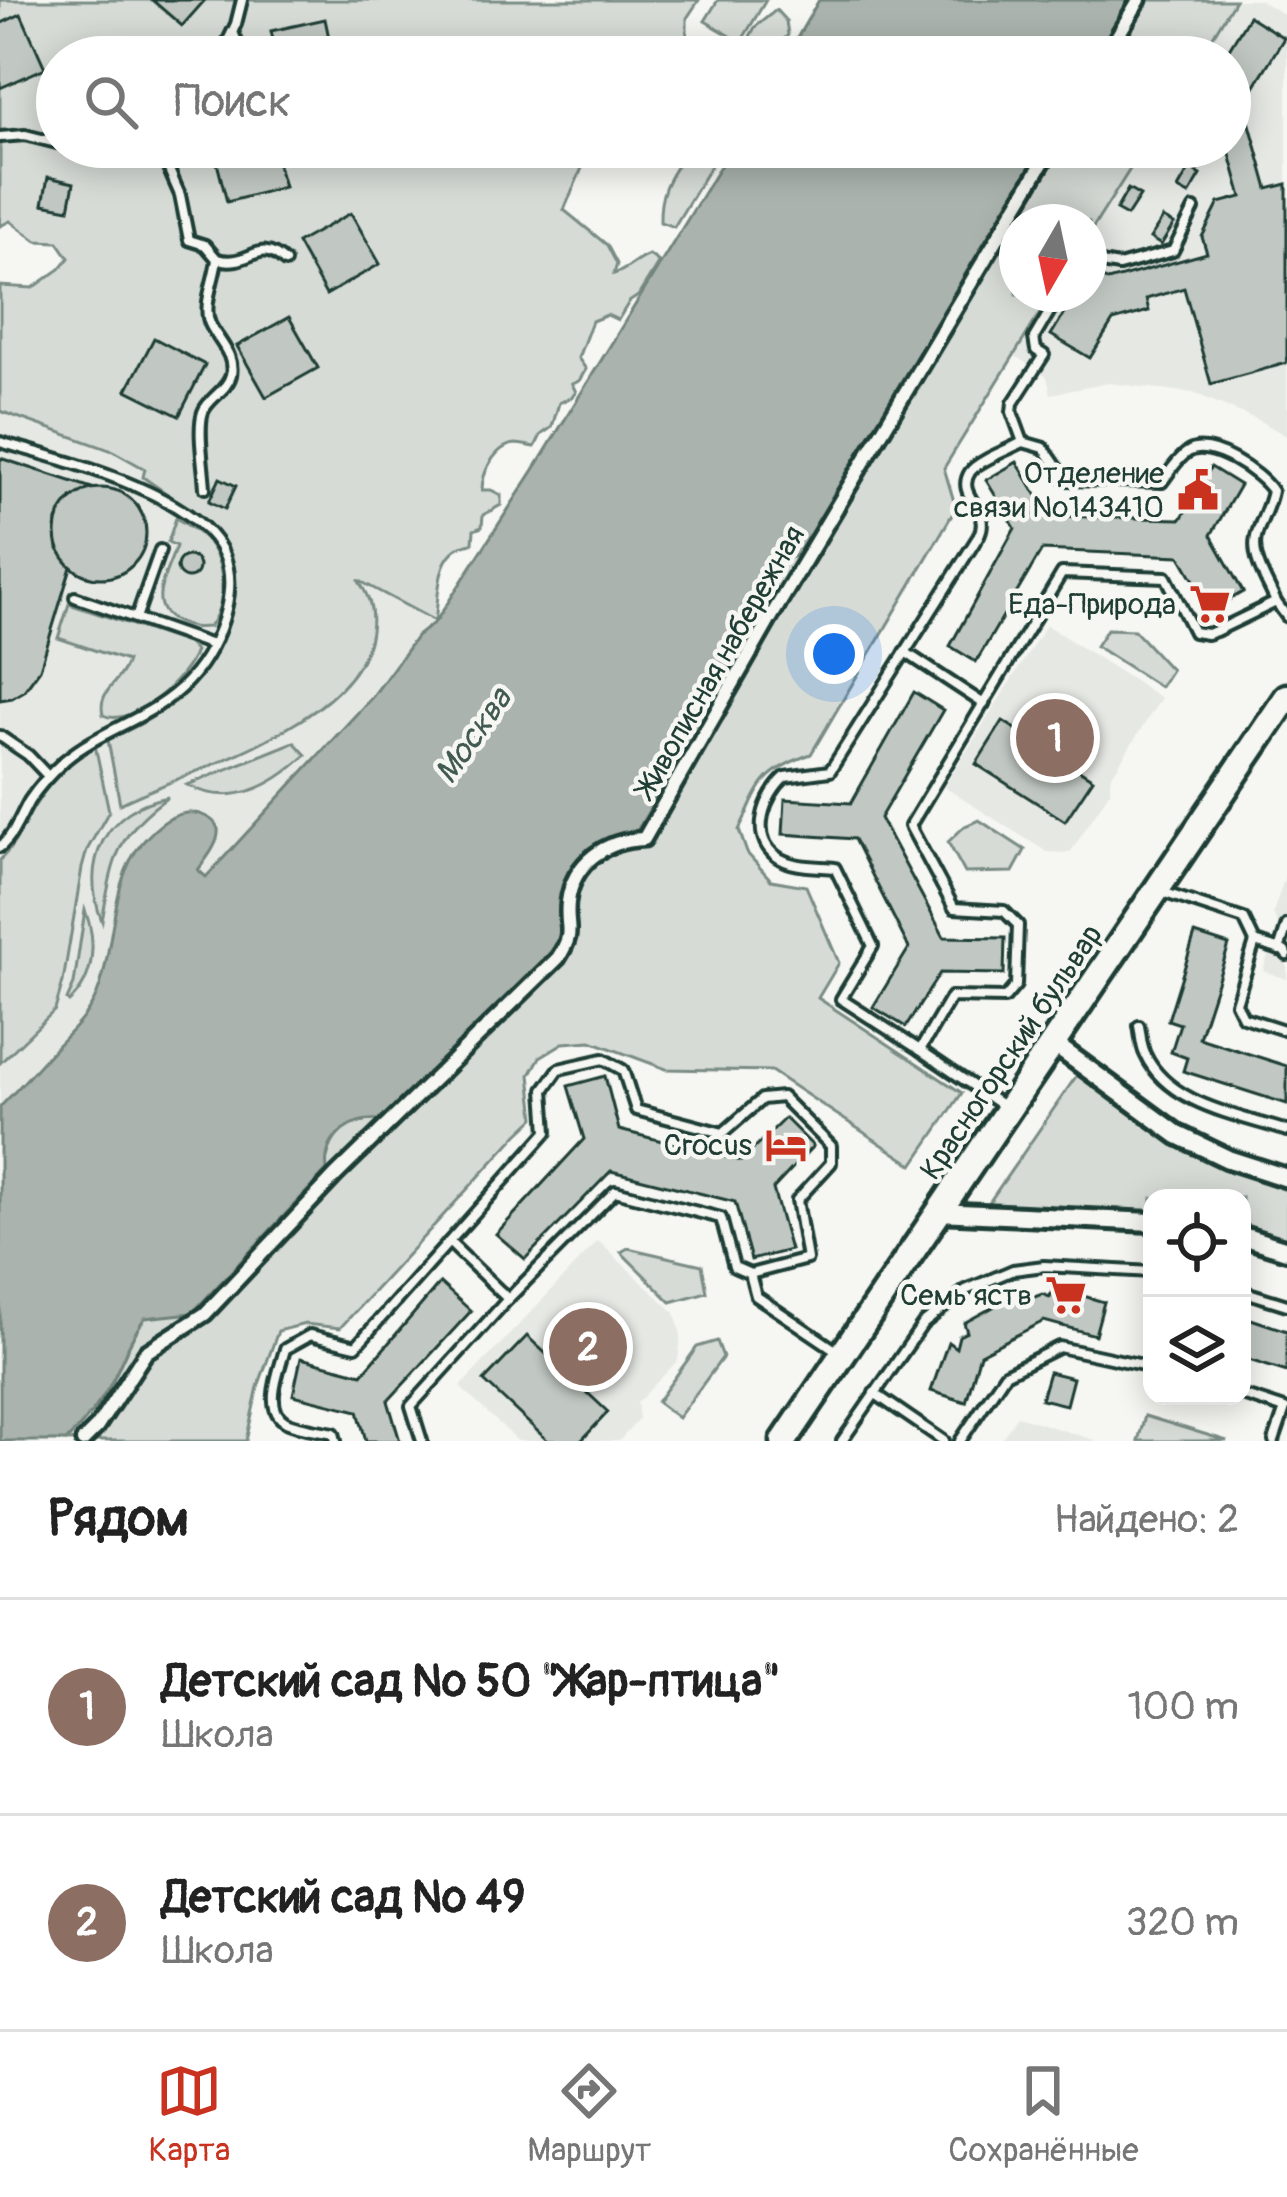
<!DOCTYPE html>
<html lang="ru">
<meta charset="utf-8">
<style>
:root{--surface:#fff;--page:#f6f6f6;--text:#222;--muted:#767676;--line:#e0e0e0;--accent:#c8321e}
body{margin:0;font-family:Pangolin,sans-serif;background:var(--page);color:var(--text)}
.controls{position:absolute;right:36px;bottom:36px;display:grid;overflow:hidden;border-radius:24px;box-shadow:0 6px 30px #0003}
.controls button{width:108px;height:108px;display:grid;place-items:center;padding:0;border:0;border-bottom:3px solid var(--line);background:var(--surface);color:var(--text);font:60px sans-serif}
.compass{position:absolute;left:999px;top:204px;width:108px;height:108px;border-radius:50%;background:var(--surface);box-shadow:0 6px 30px #0003;rotate:189deg}
.you{position:absolute;left:834px;top:654px;width:42px;height:42px;margin:-30px;border:9px solid #fff;border-radius:50%;background:#1a73e8;box-shadow:0 0 0 18px #1a73e833}
.badge{display:grid;place-items:center;width:78px;height:78px;border-radius:50%;background:var(--accent);color:#fff;font-size:39px;font-weight:700}
.pin{position:absolute;translate:-50% -50%;border:6px solid #fff;box-shadow:0 3px 12px #0006}
.list{margin:0;padding:0;list-style:none}
h2{display:flex;justify-content:space-between;align-items:center;height:156px;margin:0;padding:0 48px;font-size:51px}
h2 small{font-size:39px;font-weight:400;color:var(--muted)}
.list li{display:grid;grid-template-columns:78px 1fr auto;gap:36px;align-items:center;box-sizing:border-box;height:216px;padding:0 48px;border-top:3px solid var(--line)}
.list b{display:block;font-size:45px;white-space:nowrap}
.list p{margin:0;font-size:39px;white-space:nowrap;color:var(--muted)}
.list em{font-size:39px;font-style:normal;color:var(--muted)}
.icon{flex:none;width:66px;height:66px;fill:none;stroke:currentColor;stroke-width:2;stroke-linecap:round;stroke-linejoin:round}
.map{position:relative;flex:none;width:1287px;height:1441px;overflow:hidden}
.search{position:absolute;background:var(--surface);box-shadow:0 6px 30px #0003;left:36px;right:36px;top:36px;height:132px;display:flex;align-items:center;gap:30px;box-sizing:border-box;padding:0 42px;border-radius:66px;color:var(--muted);font-size:45px}
.sheet{height:588px;background:var(--surface)}
nav{display:flex;justify-content:space-around;align-items:center;box-sizing:border-box;height:168px;border-top:3px solid var(--line);background:var(--surface);font-size:33px;color:var(--muted)}
nav a{display:grid;justify-items:center;gap:6px}
nav .on{color:var(--accent)}
.map>svg:first-child{display:block}
.built{fill:#e6e8e4}
.green{fill:#d6dbd6;stroke:#7a8c85;stroke-width:3}
.water{fill:#aab3ae;stroke:#72847d;stroke-width:3}
.building{fill:#c1c8c3;stroke:#1f3d34;stroke-width:3}
.lines{fill:none;stroke-linecap:round;stroke-linejoin:round}
.service-casing{stroke:#1f3d34;stroke-width:16}
.pedestrian-casing{stroke:#1f3d34;stroke-width:21}
.minor-casing{stroke:#1f3d34;stroke-width:26}
.secondary-casing{stroke:#1f3d34;stroke-width:33}
.service{stroke:#f6f6f2;stroke-width:8}
.pedestrian{stroke:#f6f6f2;stroke-width:12}
.minor{stroke:#f6f6f2;stroke-width:16}
.secondary{stroke:#f6f6f2;stroke-width:24}
.labels{text-anchor:middle;stroke-width:9;stroke-linejoin:round;paint-order:stroke}
.poi-label{font-size:30px;fill:#1f3d34;stroke:#f6f6f2;text-anchor:end}
.street-label{font-size:30px;fill:#1f3d34;stroke:#f6f6f2}
.water-label{font-size:33px;font-style:italic;fill:#425a52;stroke:#f6f6f2}
</style>
<div class="map">
<svg width="1287" height="1441" viewBox="0 0 1287 1441">
<rect width="100%" height="100%" fill="#f6f6f2"/>
<filter id="ink" filterUnits="userSpaceOnUse"><feTurbulence type="fractalNoise" baseFrequency=".00833" numOctaves="2"/><feDisplacementMap in="SourceGraphic" scale="24" xChannelSelector="R" yChannelSelector="G"/><feConvolveMatrix kernelMatrix="1 2 1 2 8 2 1 2 1" color-interpolation-filters="sRGB"/></filter>
<g filter="url(#ink)">
<g class="built">
<path d="M1235 0H1260L1287 17V436L1258 420 1194 393 1109 383 1051 394 1047 377 1014 355 1052 294H1089V234L1144 147H1230V57H1200Z"/>
<path d="M0 392 435 621 416 637 373 696 206 877 198 871 216 842 218 831 173 816 140 845 122 889 103 977 95 1000 83 1019 0 1107Z"/>
<path d="M1046 625 1161 698 1110 778V791L1070 853 1047 852 944 787Z"/>
<path d="M1287 870V979L1263 971 1278 925 1273 913Z"/>
<path d="M598 1241 675 1313 681 1335 678 1360 637 1403 639 1419 619 1441H518L460 1387Z"/>
<path d="M1017 1416 1097 1441H1000Z"/>
</g>
<g class="green">
<path d="M0 0H699L687 18V46L665 57H57V147H591L564 210 607 245 617 264 614 274C628 270 635 260 649 255L659 262 638 296 629 302 618 320 607 315 592 321 578 358 586 369 579 381 572 384 576 392 572 397 559 403 552 427 541 435 535 447C528 446 522 444 515 444 495 446 482 473 482 490H491L501 495V505L483 515 482 527 474 530 473 543C435 547 440 592 435 621L358 580C369 596 374 609 371 631 360 723 191 769 120 804L108 740C130 729 154 719 172 703 214 668 259 593 222 540 204 514 168 496 143 477L145 469 113 451 0 411V286L33 288 60 269 69 258 58 242 37 241 10 221 0 226Z"/>
<path d="M718 0H766L741 42 705 21Z"/>
<path d="M1133 0H1235L1200 57H1099Z"/>
<path d="M776 10 786 21 788 35 781 42 778 57H739L755 27Z"/>
<path d="M689 147H722L674 227 660 222C659 188 671 175 689 147Z"/>
<path d="M1045 147H1144L1089 234V222H1017V294H1052L944 468 956 508 811 754C761 772 761 784 739 830L747 853 771 880 806 886 839 963 818 998 962 1093 913 1165 771 1071 666 1069 591 1041 563 1043 540 1057 530 1075 535 1118 518 1134 340 1328 305 1324 278 1331 258 1387 246 1441H66C83 1424 97 1408 109 1387 122 1364 129 1339 145 1317L158 1314 326 1164C330 1134 350 1119 379 1120L535 971 562 936C551 884 571 848 624 835L763 607C759 579 774 561 801 554Z"/>
<path d="M176 518C187 525 200 531 208 542 226 565 227 604 209 627 197 628 190 628 179 623 143 608 167 574 176 546L168 542Z"/>
<path d="M69 604 187 643 195 651C187 678 132 729 103 715 97 690 121 683 127 661L58 638Z"/>
<path d="M1107 629 1134 630 1171 670 1160 687 1096 646Z"/>
<path d="M294 742 306 755C272 787 232 808 187 785Z"/>
<path d="M95 745 109 811 87 850 82 868 63 982 55 1010 0 1063V860C18 843 24 821 38 801 53 777 73 761 95 745Z"/>
<path d="M168 797C115 834 113 861 102 921 79 863 105 808 168 797Z"/>
<path d="M979 820 1025 850 1013 872 965 873 948 842 965 826Z"/>
<path d="M85 910C97 941 95 979 69 1002L67 1000 74 984Z"/>
<path d="M1077 1075 1175 1144 1231 1170 1287 1188V1243L1242 1230V1198H1152V1215L986 1207Z"/>
<path d="M628 1248 702 1265 707 1292 671 1302 621 1252Z"/>
<path d="M717 1341 723 1357 678 1418 657 1402 697 1347Z"/>
<path d="M1145 1416 1227 1441H1138Z"/>
</g>
<g class="water">
<path d="M819 0H1133L1099 57H786Z"/>
<path d="M732 147H1045L800 554C770 562 756 586 766 616L635 834C576 837 550 882 563 936L535 971 379 1120C349 1118 323 1138 327 1170L192 1313 145 1318C128 1340 122 1364 109 1387 97 1408 83 1424 66 1441H0V1107C18 1089 34 1071 51 1052 69 1033 87 1018 97 994 115 949 110 879 142 843 158 824 180 805 205 816 211 819 216 822 218 829 220 843 205 860 198 870L206 877 373 696 416 637 436 621 537 465Z"/>
</g>
<g class="building">
<path d="M152 0H205L182 26Z"/>
<path d="M21 14 45 68 0 88V24Z"/>
<path d="M1249 16 1284 38 1244 103 1268 189 1287 184V363L1211 384 1184 288 1146 299 1149 311 1113 321 1090 358 1051 335 1076 294H1089L1091 271 1108 281 1207 253 1202 237 1219 203 1242 197 1228 147H1230V57H1224Z"/>
<path d="M325 19 333 57H277L271 31Z"/>
<path d="M213 147H273L284 187 227 202Z"/>
<path d="M1190 168 1201 175 1189 195 1178 189Z"/>
<path d="M48 177 74 183 69 209 43 204Z"/>
<path d="M1128 189 1140 196 1127 216 1116 210Z"/>
<path d="M351 213 380 264 326 295 297 243Z"/>
<path d="M1163 218 1174 224 1161 245 1150 238Z"/>
<path d="M289 317 318 368 266 397 237 346Z"/>
<path d="M154 338 205 365 179 416 127 390Z"/>
<path d="M0 458 92 488 71 498 57 521 58 549 71 567 40 669 24 691 12 698 0 700Z"/>
<path d="M1017 462 1049 516 1181 519 1211 467 1240 485 1211 535 1243 592 1211 610 1180 556 1042 550 976 662 950 646 1015 528 986 480Z"/>
<path d="M220 478 236 486 225 509 209 501Z"/>
<circle cx="101" cy="533" r="45"/>
<circle cx="188" cy="567" r="11"/>
<path d="M914 692 943 710 880 818 944 937 1005 938 1004 974 940 973 906 1027 873 1007 909 948 854 839 783 834 785 799 851 803Z"/>
<path d="M1003 721 1093 779 1065 821 976 764Z"/>
<path d="M1195 934 1229 945 1199 1038 1287 1066V1104L1183 1071 1187 1058 1171 1052 1180 1024 1168 1020Z"/>
<path d="M605 1076 619 1130 741 1161 785 1118 813 1146 773 1189 790 1250 751 1260 735 1202 611 1171 525 1259 496 1234 584 1139 568 1086Z"/>
<path d="M440 1283 471 1311 388 1401 400 1441H366L358 1411 293 1395 301 1358 362 1374Z"/>
<path d="M1053 1287 1104 1302 1095 1335 1044 1321 980 1354 966 1402 931 1391 948 1342 956 1348 959 1336 967 1332 964 1323 1028 1288 1032 1298 1042 1294 1050 1297Z"/>
<path d="M1242 1316 1287 1331V1372L1242 1358Z"/>
<path d="M527 1336 608 1412 581 1441H548L484 1381Z"/>
<path d="M1049 1372 1073 1378 1066 1405 1041 1399Z"/>
</g>
<g class="lines">
<g class="service-casing">
<g id="service">
<path d="M233 32 242 54"/>
<path d="M220 57 236 24 242 0"/>
<path d="M0 137 25 135 57 143"/>
<path d="M69 147 113 157 151 147"/>
<path d="M159 147 180 195 189 240 205 245 217 259C215 279 202 306 210 324 218 341 235 354 231 375 227 391 208 398 203 412 197 429 204 468 205 488"/>
<path d="M217 259C252 268 257 236 285 262"/>
<path d="M1089 261 1119 266 1173 251 1194 209"/>
<path d="M0 442C59 459 199 493 224 555 231 571 230 592 226 609 220 635 206 662 188 681 154 718 103 728 65 760 52 772 39 786 29 801 20 817 14 835 0 847"/>
<path d="M1023 442 1012 412 1013 403 1044 355 1036 350 1034 338 1060 294"/>
<path d="M75 597 212 645"/>
<path d="M136 618 160 550"/>
<path d="M905 652 984 704"/>
<path d="M0 736 28 755 48 776"/>
<path d="M1162 892 1244 919 1255 942 1236 1003 1243 1017 1287 1031"/>
<path d="M1255 942 1284 951 1287 955"/>
<path d="M1279 950 1287 925"/>
<path d="M1139 1026C1141 1035 1141 1046 1145 1054 1168 1105 1239 1115 1287 1131"/>
<path d="M920 1050 841 999 873 946 835 868C817 866 792 868 776 856 749 835 765 795 785 777L830 771 978 537C994 509 954 497 970 472 977 461 1010 449 1023 442L1044 448 1066 480 1162 482C1169 473 1178 458 1188 452 1209 438 1261 473 1272 491 1269 508 1260 521 1256 537 1251 558 1268 583 1276 602"/>
<path d="M1003 1106 920 1050 951 997 1005 998 1016 985 1018 925 1004 911 954 908 910 826 1062 573 1166 577 1194 632 1207 634 1216 631 1276 602 1287 617"/>
<path d="M449 1242 508 1299"/>
<path d="M1242 1291 1287 1305"/>
<path d="M874 1393 944 1441"/>
<path d="M1242 1395 1285 1409 1274 1441"/>
<path d="M336 1441 334 1433C320 1430 299 1428 286 1422 262 1409 280 1369 285 1349L310 1335 356 1346 547 1132 544 1090 559 1069 603 1059 623 1070 636 1110 723 1133 762 1099 782 1097 831 1146V1163L797 1200 807 1259 750 1274 756 1296 837 1351"/>
<path d="M422 1441 411 1406 508 1299 615 1191 721 1218 734 1267 750 1274"/>
<path d="M842 1441 923 1324 966 1290 1013 1270 1044 1266 1152 1272"/>
<path d="M960 1441 1005 1374 1059 1347 1152 1367"/>
</g>
</g>
<g class="pedestrian-casing">
<g id="pedestrian">
<path d="M1105 57 1139 0"/>
<path d="M83 1441 97 1427 146 1352 205 1314 335 1176 558 958C576 930 565 930 568 902 573 862 606 840 644 839L771 617 1052 147"/>
</g>
</g>
<g class="minor-casing">
<g id="minor">
<path d="M1054 1044 1178 1135 1228 1159 1287 1178"/>
<path d="M938 1212 1152 1222"/>
<path d="M1242 1236 1287 1250"/>
</g>
</g>
<g class="secondary-casing">
<path id="secondary" d="M784 1441 1287 697"/>
</g>
<use href="#service" class="service"/>
<use href="#pedestrian" class="pedestrian"/>
<use href="#minor" class="minor"/>
<use href="#secondary" class="secondary"/>
</g>
</g>
<defs>
<g id="civic-bare" transform="scale(3.24)"><path d="M-.6-6.5H3V-4.5H.6V-3L4-1V1h2V6H-6V1h2V-1L-.6-3ZM-1.2 2.5V6h2.4V2.5Z" fill="#c8321e" stroke="#f6f6f2" stroke-width="2.5" paint-order="stroke"/></g>
<g id="supermarket-bare" transform="scale(3.24)"><path d="M-6-5.5h2.5l.6 2H6L4.5 2H-2.5L-4.4-4H-6ZM-1.5 3.2a1.3 1.3 0 1 0 .1 0ZM3 3.2a1.3 1.3 0 1 0 .1 0Z" fill="#c8321e" stroke="#f6f6f2" stroke-width="2.5" paint-order="stroke"/></g>
<g id="hotel-bare" transform="scale(3.24)"><path d="M-6-4.5h1.5V1H6V5H4.5V3h-9V5H-6ZM-4 0a1.8 1.8 0 1 1 3.6 0ZM.5 0V-2.5h3Q6-2.5 6 0Z" fill="#c8321e" stroke="#f6f6f2" stroke-width="2.5" paint-order="stroke"/></g>
</defs>
<g fill-rule="evenodd">
<use href="#civic-bare" x="1198" y="490"/>
<use href="#supermarket-bare" x="1210" y="604"/>
<use href="#hotel-bare" x="786" y="1145"/>
<use href="#supermarket-bare" x="1066" y="1295"/>
</g>
<g class="labels">
<g class="poi-label">
<text x="1164" y="483">Отделение<tspan x="1164" dy="34">связи №143410</tspan></text>
<text x="1176" y="614">Еда-Природа</text>
<text x="752" y="1155">Crocus</text>
<text x="1032" y="1305">Семь яств</text>
</g>
<g class="street-label">
<text transform="translate(720 661) rotate(-60)" y="10">Живописная набережная</text>
<text transform="translate(1011 1052) rotate(-56)" y="10">Красногорский бульвар</text>
</g>
<g class="water-label">
<text transform="translate(472 735) rotate(-55)" y="12">Москва</text>
</g>
</g>
</svg>
<div class="controls">
<button><svg class="icon" aria-label="locate" viewBox="0 0 24 24"><circle cx="12" cy="12" r="6"/><path d="M12 2v4M12 18v4M2 12h4M18 12h4"/></svg></button>
<button><svg class="icon" aria-label="layers" viewBox="0 0 24 24"><path d="M12 4l9 5-9 5-9-5zM3 14l9 5 9-5"/></svg></button>
</div>
<svg class="compass" viewBox="-18 -18 36 36"><path d="M0-13l5 13h-10z" fill="#e53935"/><path d="M0 13l5-13h-10z" fill="#767676"/></svg>
<div class="you"></div>
<div class="pin badge" style="left:1055px;top:738px;background:#8d6e63">1</div>
<div class="pin badge" style="left:588px;top:1347px;background:#8d6e63">2</div>
<div class="search"><svg class="icon" aria-label="search" viewBox="0 0 24 24"><circle cx="10" cy="10" r="6"/><path d="M15 15l6 6"/></svg>Поиск</div>
</div>
<section class="sheet">
<h2>Рядом<small>Найдено: 2</small></h2>
<ul class="list">
<li><span class="badge" style="background:#8d6e63">1</span><div><b>Детский сад № 50 &quot;Жар-птица&quot;</b><p>Школа</p></div><em>100 m</em></li>
<li><span class="badge" style="background:#8d6e63">2</span><div><b>Детский сад № 49</b><p>Школа</p></div><em>320 m</em></li>
</ul>
</section>
<nav>
<a class="on"><svg class="icon" aria-label="map" viewBox="0 0 24 24"><path d="M3 6l6-2 6 2 6-2v14l-6 2-6-2-6 2zM9 4v14M15 6v14"/></svg>Карта</a>
<a><svg class="icon" aria-label="directions" viewBox="0 0 24 24"><path d="M12 3l9 9-9 9-9-9zM9 14v-3h6M13 9l2 2-2 2"/></svg>Маршрут</a>
<a><svg class="icon" aria-label="saved" viewBox="0 0 24 24"><path d="M7 4h10v16l-5-4-5 4z"/></svg>Сохранённые</a>
</nav>
